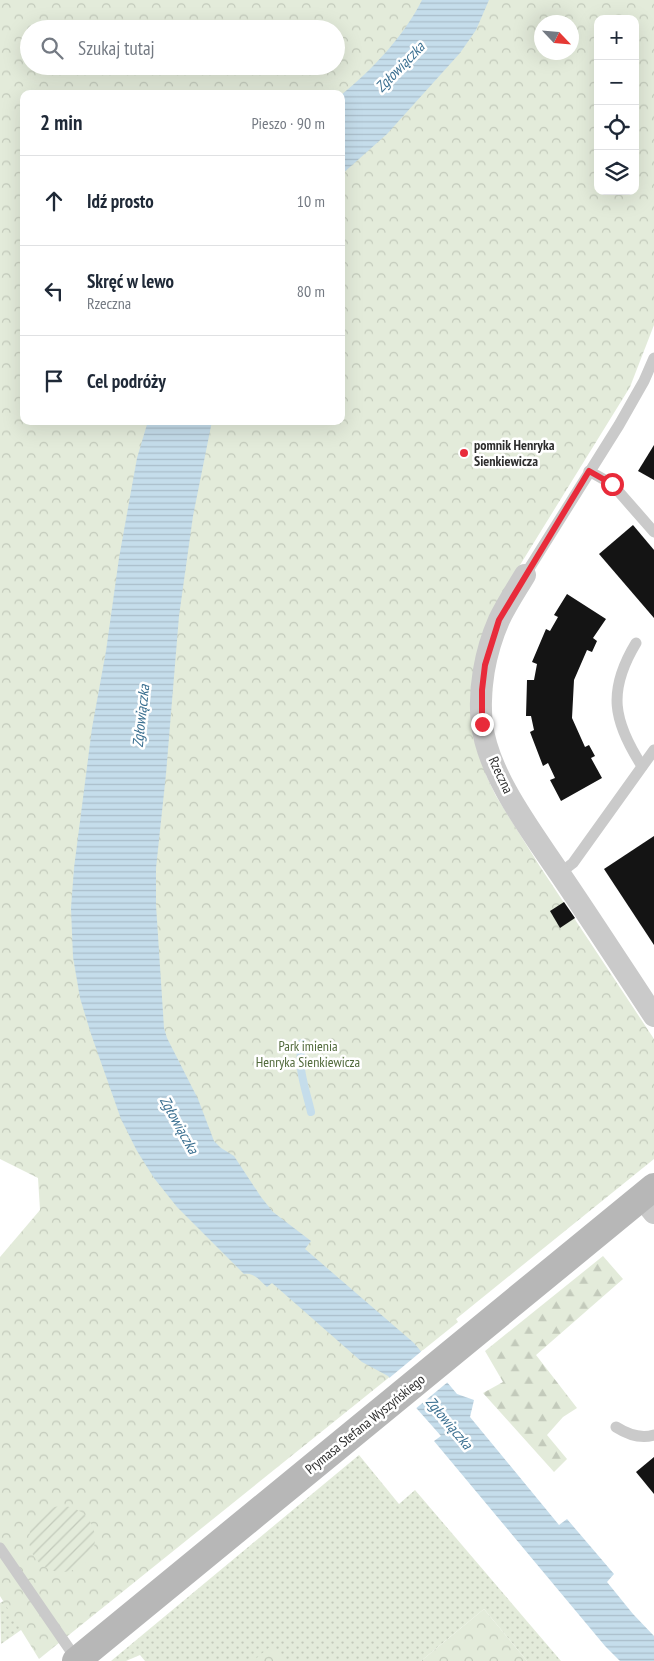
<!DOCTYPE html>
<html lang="pl">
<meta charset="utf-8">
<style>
:root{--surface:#fff;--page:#f2f2f3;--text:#1f2937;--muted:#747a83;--line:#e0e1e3}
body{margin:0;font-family:"PT Sans Narrow",sans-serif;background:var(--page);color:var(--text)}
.controls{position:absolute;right:15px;top:15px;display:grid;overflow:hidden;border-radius:10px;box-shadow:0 5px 20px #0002}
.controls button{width:45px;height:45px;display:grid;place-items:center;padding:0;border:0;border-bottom:1px solid var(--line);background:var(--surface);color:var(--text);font:25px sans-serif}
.compass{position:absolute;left:534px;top:15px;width:45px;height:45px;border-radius:50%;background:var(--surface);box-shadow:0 5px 20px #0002;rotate:116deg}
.stop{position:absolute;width:15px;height:15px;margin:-11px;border:4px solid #e82b3a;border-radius:50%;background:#fff}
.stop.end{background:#e82b3a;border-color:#fff;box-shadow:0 1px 5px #0008}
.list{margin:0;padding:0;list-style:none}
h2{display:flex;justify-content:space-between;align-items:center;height:65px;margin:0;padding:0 20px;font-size:21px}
h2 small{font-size:16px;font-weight:400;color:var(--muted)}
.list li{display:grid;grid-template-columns:32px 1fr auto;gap:15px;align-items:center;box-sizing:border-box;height:90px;padding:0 20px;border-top:1px solid var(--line)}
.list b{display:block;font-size:19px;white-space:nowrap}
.list p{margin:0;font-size:16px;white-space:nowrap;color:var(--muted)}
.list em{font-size:16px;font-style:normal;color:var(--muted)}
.icon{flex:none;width:28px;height:28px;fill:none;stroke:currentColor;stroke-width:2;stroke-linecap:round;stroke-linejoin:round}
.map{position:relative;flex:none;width:654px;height:1661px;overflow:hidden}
.search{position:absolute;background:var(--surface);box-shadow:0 5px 20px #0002;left:20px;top:20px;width:325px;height:55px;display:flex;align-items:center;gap:12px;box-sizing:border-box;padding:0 18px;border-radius:28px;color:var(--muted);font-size:19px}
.panel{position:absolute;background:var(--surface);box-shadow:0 5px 20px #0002;left:20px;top:90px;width:325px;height:335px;border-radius:10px}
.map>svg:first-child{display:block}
.grass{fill:url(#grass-dots)}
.forest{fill:url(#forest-firs)}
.park{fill:url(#park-crowns);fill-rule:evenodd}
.garden{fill:url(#garden-furrows)}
.water{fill:url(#water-rules)}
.pier{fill:#fff}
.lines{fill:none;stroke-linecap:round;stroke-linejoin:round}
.stream{stroke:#c5ddeb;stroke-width:8}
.building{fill:#141414}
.service{stroke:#cacaca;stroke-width:11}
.minor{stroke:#cacaca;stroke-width:22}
.secondary{stroke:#b7b7b7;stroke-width:28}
.route{stroke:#e82b3a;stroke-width:6}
.poi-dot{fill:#e82b3a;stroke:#fff;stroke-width:2}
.labels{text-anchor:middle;stroke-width:5;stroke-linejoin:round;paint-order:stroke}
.poi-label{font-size:14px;font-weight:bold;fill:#2d2d2d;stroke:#fff;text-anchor:start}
.street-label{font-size:14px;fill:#2d2d2d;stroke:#fff}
.park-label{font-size:14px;fill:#50693a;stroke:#fff}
.water-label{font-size:15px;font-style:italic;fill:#3a6f90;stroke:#fff}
</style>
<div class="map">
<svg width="654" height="1661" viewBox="0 0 654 1661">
<defs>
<pattern id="grass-dots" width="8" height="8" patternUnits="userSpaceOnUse" patternTransform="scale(1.25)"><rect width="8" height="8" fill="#e3ebda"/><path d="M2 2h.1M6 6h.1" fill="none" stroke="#c3cabb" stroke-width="1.8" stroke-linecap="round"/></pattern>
<pattern id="forest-firs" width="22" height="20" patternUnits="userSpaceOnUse" patternTransform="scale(1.25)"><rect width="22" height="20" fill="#e3ebda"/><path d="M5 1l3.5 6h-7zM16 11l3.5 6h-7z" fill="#c3cabb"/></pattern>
<pattern id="park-crowns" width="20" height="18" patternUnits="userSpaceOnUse" patternTransform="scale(1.25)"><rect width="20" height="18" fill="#e3ebda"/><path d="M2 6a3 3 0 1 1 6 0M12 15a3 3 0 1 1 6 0" fill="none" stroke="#c3cabb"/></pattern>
<pattern id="garden-furrows" width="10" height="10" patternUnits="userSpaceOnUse" patternTransform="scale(1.25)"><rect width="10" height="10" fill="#e3ebda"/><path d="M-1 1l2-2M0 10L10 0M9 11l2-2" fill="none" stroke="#c3cabb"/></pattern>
<pattern id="water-rules" width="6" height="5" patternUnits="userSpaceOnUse" patternTransform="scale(1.25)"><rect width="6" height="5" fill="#c5ddeb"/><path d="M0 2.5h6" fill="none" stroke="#aabeca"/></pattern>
</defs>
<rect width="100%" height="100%" fill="#fff"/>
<g class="grass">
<path d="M359 1455 399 1504 415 1490 561 1661H527L484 1609 421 1661H145L140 1655 126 1661H111Z"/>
<path d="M7 1599 34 1621 1 1644 0 1603Z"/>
</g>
<path class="forest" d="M603 1256 623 1279 536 1355 577 1408 563 1417 547 1435 567 1459 554 1472 483 1393 503 1382 485 1351Z"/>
<g class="park">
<path d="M0 0H654V325L630 387 499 599 486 775 496 796 539 865 654 1039V1159L456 1319 458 1322 39 1659 0 1596V1257L40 1210 38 1178 0 1159ZM598 19H635V191H598ZM542 22H572V52H542ZM29 29H336V66H29ZM24 94H341V421H24Z"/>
<path d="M484 1609 527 1661H421Z"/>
<path d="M271 1646 283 1661H253Z"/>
</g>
<circle class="garden" cx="62" cy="1539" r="33"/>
<g class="water">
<path d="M422 0H489L476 30 460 53 387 134 341 175V95C372 70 404 36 422 0Z"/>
<path d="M148 421H212L193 516 179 616 166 774 156 868V905L164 1028 167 1038 198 1099 214 1141 221 1148 234 1156 261 1197 273 1212 311 1241 305 1249 414 1343 457 1394 474 1400 470 1417 559 1525 567 1519 614 1574 607 1582 633 1614 654 1636V1661H620L605 1646 434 1441 441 1436 388 1376 362 1362 272 1283 267 1287C260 1281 254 1272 244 1274L177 1207 154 1178 137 1151 121 1119 91 1034 80 998 73 957 71 908 74 868 92 728 106 651 119 558 137 458Z"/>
</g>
<path class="pier" d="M423 1350 449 1381 414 1410 388 1379Z"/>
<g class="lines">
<path class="stream" d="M302 1043C297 1069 305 1086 311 1112"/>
</g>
<g class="building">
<path d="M654 445V480L638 471Z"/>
<path d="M633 525 654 550V618L599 554Z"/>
<path d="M567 594 606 619 593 638 597 641 592 652 587 650 574 680 572 718 585 747 589 745 595 756 591 758 602 778 561 801 550 780 555 778 548 763 543 766 530 732 534 730 531 716H526L527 680H534L537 664 532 662 546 629 550 631 558 617 554 615Z"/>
<path d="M654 836V945L604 869Z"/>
<path d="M564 902 575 918 560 928 550 911Z"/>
<path d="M654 1457V1494L636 1472Z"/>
</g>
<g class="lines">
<g class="service">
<path d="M589 471 612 484 654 532"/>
<path d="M525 575 619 425 644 381 654 358"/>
<path d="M636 643C607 691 613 721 642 766"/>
<path d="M560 873 573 863 654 750"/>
<path d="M616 1427C627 1434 641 1439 654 1435"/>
<path d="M0 1548 77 1660"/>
</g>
<g class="minor">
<path d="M525 575C516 590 506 605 499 620 485 652 478 690 482 724 488 775 532 832 560 874 592 921 623 969 654 1016"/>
<path d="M641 1197 654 1213"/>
</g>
<path class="secondary" d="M76 1661 654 1187"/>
</g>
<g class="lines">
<path class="route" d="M482 724V690L485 665 499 620 589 471 612 484"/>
</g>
<circle class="poi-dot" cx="464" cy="453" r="5"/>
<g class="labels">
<g class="poi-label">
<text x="474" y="450">pomnik Henryka<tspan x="474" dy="16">Sienkiewicza</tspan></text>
</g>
<g class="street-label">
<text transform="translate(501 775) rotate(65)" y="5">Rzeczna</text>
<text transform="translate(365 1424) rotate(-39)" y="5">Prymasa Stefana Wyszyńskiego</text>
</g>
<g class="park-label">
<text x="308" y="1051">Park imienia<tspan x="308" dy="16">Henryka Sienkiewicza</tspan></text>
</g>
<g class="water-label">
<text transform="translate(400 67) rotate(-46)" y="5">Zgłowiączka</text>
<text transform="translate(141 716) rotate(-84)" y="5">Zgłowiączka</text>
<text transform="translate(179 1125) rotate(61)" y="5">Zgłowiączka</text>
<text transform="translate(449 1423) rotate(50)" y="5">Zgłowiączka</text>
</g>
</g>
</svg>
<div class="controls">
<button>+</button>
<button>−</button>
<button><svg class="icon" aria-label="locate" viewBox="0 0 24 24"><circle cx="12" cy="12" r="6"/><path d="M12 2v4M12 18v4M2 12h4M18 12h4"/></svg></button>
<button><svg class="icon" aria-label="layers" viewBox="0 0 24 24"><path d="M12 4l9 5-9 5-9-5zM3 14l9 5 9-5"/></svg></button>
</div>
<svg class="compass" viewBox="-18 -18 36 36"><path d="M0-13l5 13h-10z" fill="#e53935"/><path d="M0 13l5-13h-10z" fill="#747a83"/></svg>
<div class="stop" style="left:612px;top:484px"></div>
<div class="stop end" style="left:482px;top:724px"></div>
<div class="search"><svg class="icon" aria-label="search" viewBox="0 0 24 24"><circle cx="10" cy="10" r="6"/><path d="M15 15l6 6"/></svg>Szukaj tutaj</div>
<section class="panel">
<h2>2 min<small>Pieszo · 90 m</small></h2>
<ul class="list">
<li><svg class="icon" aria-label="ahead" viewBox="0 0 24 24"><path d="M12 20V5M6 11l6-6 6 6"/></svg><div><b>Idź prosto</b></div><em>10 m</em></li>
<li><svg class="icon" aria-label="left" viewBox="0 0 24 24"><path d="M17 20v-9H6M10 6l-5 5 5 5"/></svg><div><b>Skręć w lewo</b><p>Rzeczna</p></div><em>80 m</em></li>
<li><svg class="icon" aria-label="arrive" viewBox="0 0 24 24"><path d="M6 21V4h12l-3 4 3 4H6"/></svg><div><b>Cel podróży</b></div></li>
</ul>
</section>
</div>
